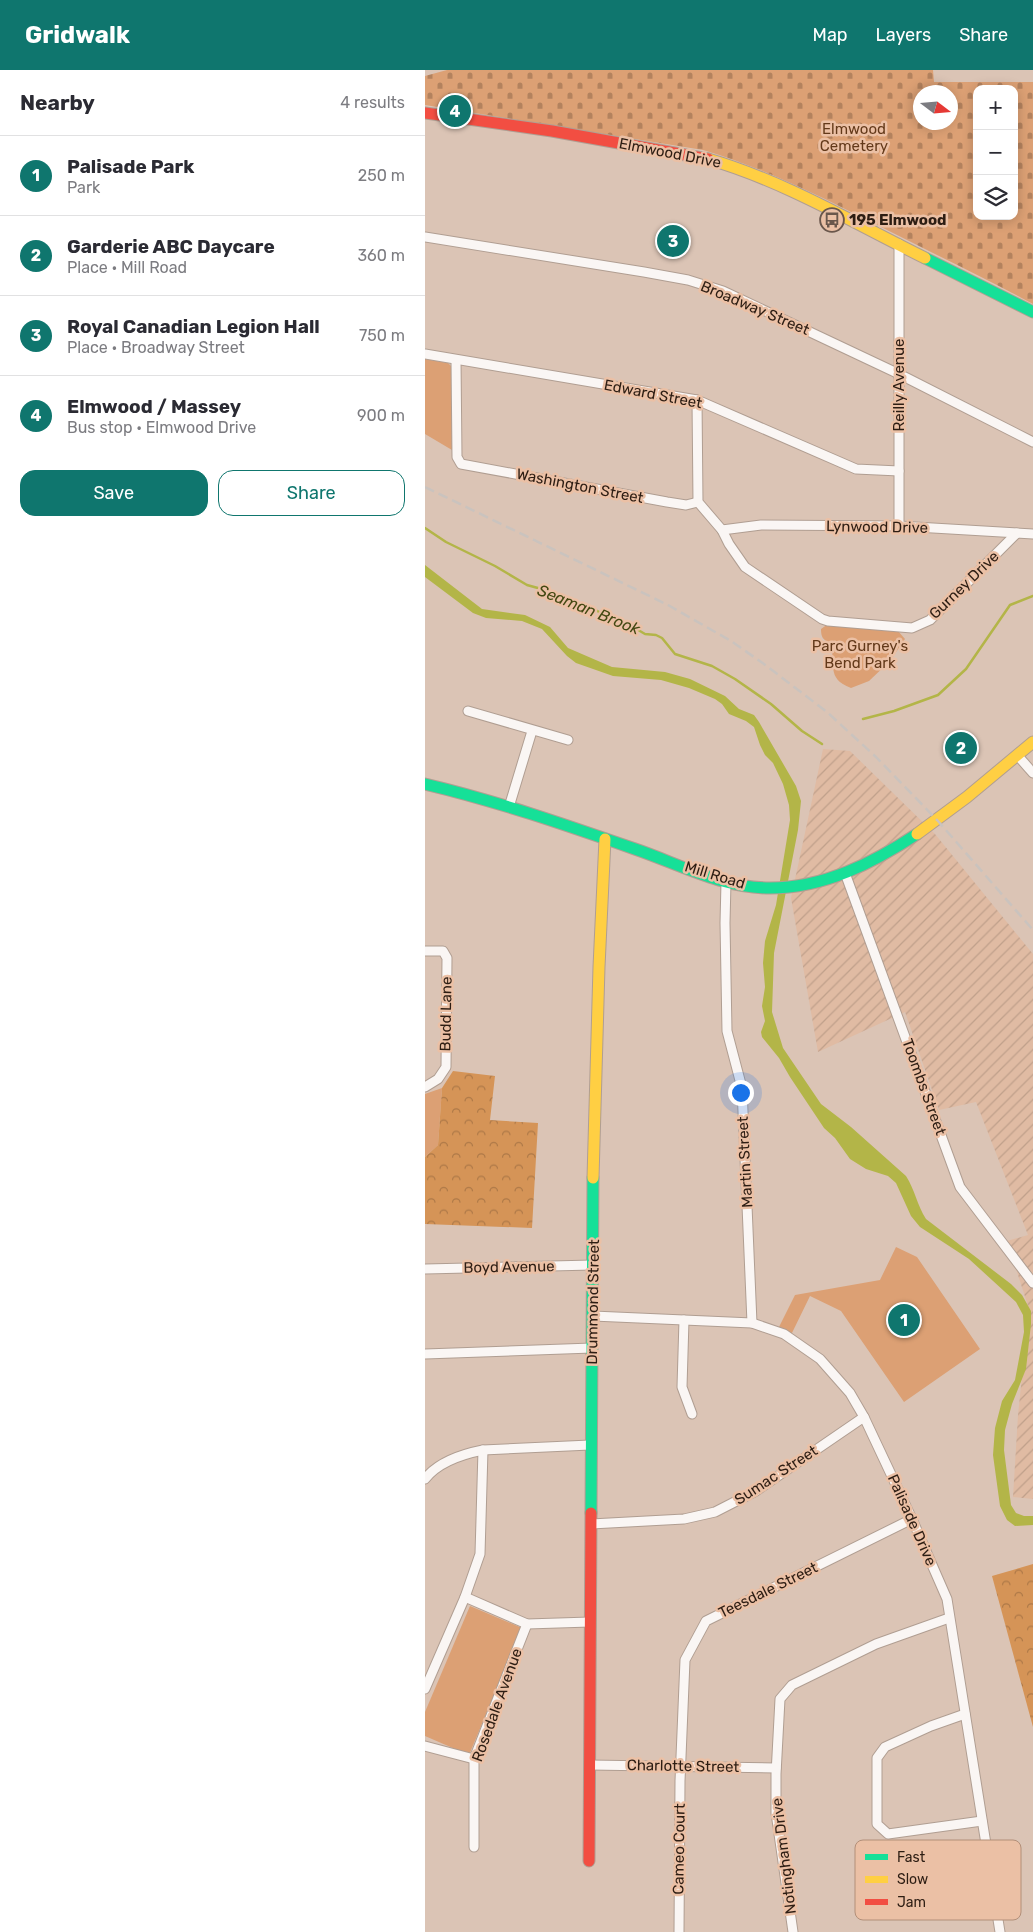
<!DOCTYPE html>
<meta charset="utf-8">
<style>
:root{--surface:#fff;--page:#f7f7f7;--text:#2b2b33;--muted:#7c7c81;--line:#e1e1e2;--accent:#0f766e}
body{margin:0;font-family:Rubik,sans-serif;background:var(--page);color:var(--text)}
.controls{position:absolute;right:15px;top:15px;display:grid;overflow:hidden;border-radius:10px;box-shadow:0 2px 12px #0003}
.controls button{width:45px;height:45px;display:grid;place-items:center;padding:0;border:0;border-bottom:1px solid var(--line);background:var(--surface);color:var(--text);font:25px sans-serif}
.compass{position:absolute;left:488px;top:15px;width:45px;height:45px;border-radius:50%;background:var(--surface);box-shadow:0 2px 12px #0003;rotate:106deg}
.you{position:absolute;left:315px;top:1022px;width:18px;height:18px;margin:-12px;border:4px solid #fff;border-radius:50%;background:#1a73e8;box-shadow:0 0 0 8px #1a73e833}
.badge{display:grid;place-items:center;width:32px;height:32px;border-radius:50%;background:var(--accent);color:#fff;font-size:16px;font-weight:700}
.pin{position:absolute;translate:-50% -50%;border:2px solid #fff;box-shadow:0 1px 5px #0006}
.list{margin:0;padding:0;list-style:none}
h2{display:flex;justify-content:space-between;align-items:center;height:65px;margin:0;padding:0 20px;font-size:21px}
h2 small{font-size:16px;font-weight:400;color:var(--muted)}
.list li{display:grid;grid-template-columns:32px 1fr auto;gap:15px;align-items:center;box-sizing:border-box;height:80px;padding:0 20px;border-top:1px solid var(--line)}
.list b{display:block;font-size:19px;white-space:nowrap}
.list p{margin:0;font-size:16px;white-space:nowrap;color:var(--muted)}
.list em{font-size:16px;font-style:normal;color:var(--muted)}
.actions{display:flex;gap:10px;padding:15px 20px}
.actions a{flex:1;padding:11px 0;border:1px solid var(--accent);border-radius:15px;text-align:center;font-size:18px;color:var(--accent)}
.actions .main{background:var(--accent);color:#fff}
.icon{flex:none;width:28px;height:28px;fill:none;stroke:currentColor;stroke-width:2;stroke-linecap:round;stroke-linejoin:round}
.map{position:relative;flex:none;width:608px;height:1862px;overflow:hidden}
header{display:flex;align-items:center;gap:30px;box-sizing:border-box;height:70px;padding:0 25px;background:var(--accent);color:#fff}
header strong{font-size:24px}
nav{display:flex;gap:28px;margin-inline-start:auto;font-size:18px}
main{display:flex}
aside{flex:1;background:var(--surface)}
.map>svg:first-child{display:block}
.industrial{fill:url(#industrial-furrows)}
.green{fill:#dca074}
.forest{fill:url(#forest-crowns)}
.cemetery{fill:url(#cemetery-stones);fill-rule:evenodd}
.water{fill:#b3b548}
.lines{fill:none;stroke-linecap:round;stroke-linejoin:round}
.stream{stroke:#b3b548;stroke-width:2.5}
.street-casing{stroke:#b09e92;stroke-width:11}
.fast-casing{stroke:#b09e92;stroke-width:13}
.slow-casing{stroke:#b09e92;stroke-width:13}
.jam-casing{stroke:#b09e92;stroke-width:13}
.street{stroke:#faf6f4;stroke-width:9}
.fast{stroke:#16e098;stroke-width:11}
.slow{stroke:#ffcf43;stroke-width:11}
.jam{stroke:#f24e42;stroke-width:11}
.rail{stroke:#cac3be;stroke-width:2.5;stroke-dasharray:10 5;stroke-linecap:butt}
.labels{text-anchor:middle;stroke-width:5;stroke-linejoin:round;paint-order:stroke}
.park-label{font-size:15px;fill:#63391a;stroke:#ebc0a5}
.street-label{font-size:15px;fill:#2d1d13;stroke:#ebc0a5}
.poi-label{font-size:15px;font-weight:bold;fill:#2d1d13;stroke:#ebc0a5;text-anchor:start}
.water-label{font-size:16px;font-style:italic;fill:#434812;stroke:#ebc0a5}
.key{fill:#ebc0a5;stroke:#b28f79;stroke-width:1}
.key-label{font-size:14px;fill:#2d1d13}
</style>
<header>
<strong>Gridwalk</strong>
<nav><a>Map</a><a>Layers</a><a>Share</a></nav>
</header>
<main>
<aside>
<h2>Nearby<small>4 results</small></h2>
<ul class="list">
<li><span class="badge">1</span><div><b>Palisade Park</b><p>Park</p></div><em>250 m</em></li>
<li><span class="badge">2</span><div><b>Garderie ABC Daycare</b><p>Place · Mill Road</p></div><em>360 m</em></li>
<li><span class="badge">3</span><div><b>Royal Canadian Legion Hall</b><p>Place · Broadway Street</p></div><em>750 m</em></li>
<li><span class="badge">4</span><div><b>Elmwood / Massey</b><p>Bus stop · Elmwood Drive</p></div><em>900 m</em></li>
</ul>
<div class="actions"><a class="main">Save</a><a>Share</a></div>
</aside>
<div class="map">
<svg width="608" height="1862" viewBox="0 0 608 1862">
<defs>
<pattern id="industrial-furrows" width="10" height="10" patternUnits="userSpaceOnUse" patternTransform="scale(1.25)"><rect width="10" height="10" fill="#e0bba3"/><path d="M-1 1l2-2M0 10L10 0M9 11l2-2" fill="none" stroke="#c0a08b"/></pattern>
<pattern id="forest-crowns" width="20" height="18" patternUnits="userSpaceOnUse" patternTransform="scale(1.25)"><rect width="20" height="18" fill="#d59457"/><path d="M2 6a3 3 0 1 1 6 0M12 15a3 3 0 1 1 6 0" fill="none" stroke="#ad7847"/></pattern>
<pattern id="cemetery-stones" width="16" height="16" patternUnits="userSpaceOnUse" patternTransform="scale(1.25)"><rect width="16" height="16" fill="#dca074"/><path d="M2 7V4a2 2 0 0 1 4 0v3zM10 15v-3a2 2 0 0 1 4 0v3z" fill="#b3825e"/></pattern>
</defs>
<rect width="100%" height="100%" fill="#dbc4b5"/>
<path class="industrial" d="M398 679 425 681 510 764 608 884V1429L588 1427 593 1345 604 1239 582 1171 603 1165 551 1032 514 1040 480 942 393 982 366 828Z"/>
<g class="green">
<path d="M0 289 23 293 26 296 27 380 0 364Z"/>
<path d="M403 554 473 561 480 569 465 591 444 611 426 618C400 608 412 594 405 573 398 570 396 567 396 559Z"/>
<path d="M17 1018 13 1075 0 1087V1024Z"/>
<path d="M471 1177 492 1187 555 1279 479 1332 416 1241 385 1226 366 1265 353 1259 370 1225 455 1210Z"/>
<path d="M45 1536 97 1558 44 1685 0 1666V1642Z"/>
</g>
<g class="forest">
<path d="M28 1001 70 1006 65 1050 113 1053 107 1158 0 1154V1087L13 1075 17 1018Z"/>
<path d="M608 1494V1657L567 1506Z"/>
</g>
<path class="cemetery" d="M22 0H508L509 12H608V234C560 208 511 185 462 160 402 130 343 99 278 80L0 35V6ZM552 19H589V146H552ZM496 22H526V52H496Z"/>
<path class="water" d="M0 495 57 539 100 545 125 557 143 578 187 597 240 602 265 609 300 626 314 639 329 645 334 652 371 716 376 731 373 760 349 883 347 942 358 978 396 1034 426 1057 481 1106C490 1120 492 1135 501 1149L586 1214 597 1225 606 1241V1254L601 1299 587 1334 580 1360 579 1380 586 1435 591 1443 599 1446H608V1455L590 1456 582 1450 575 1436 568 1385 570 1358 577 1331 590 1310 599 1262 598 1245 591 1232 544 1189 495 1157 486 1146 471 1113 463 1106 441 1099 425 1089 410 1068 399 1058 365 1007 354 988 337 967 336 962 340 951 337 936 340 917 338 893 340 871 351 835 365 750 364 735 358 714 348 693 340 685 335 675 329 657 321 651 304 644 297 634 290 629 264 618 236 610 188 606 151 593 142 586 117 559 97 551 61 548 48 543 0 507Z"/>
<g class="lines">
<g class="stream">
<path d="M0 458 21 472 70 496 102 515 120 520 130 529 147 536 167 538 190 551 203 554 220 564 231 565 237 568 250 584 287 596 310 609 346 634 377 661 397 674"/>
<path d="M438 649 469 641 513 625 541 599 585 535 608 526"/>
</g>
<g class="street-casing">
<g id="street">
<path d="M0 167 219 202 263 210 298 221 474 304 608 372"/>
<path d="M474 174V456"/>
<path d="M0 284 272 330 431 399 474 401"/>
<path d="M31 290 32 387 36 394 242 432 261 435 273 432"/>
<path d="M272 330 273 432 297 460 304 474 320 497 397 549 403 551 487 558 505 550 592 463"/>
<path d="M297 460 336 455 474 456 608 464"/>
<path d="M43 641 143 670"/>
<path d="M593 686 608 703"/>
<path d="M84 737 107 661"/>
<path d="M420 803 535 1117 608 1213"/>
<path d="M301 812 300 853 302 961 317 1018 327 1253"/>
<path d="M0 881H18L22 888 21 997 13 1009 0 1017"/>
<path d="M0 1199 168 1195"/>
<path d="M168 1246 327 1253 359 1264 395 1289 425 1323 439 1347 487 1449 522 1529 575 1862"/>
<path d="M259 1250 257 1317 267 1344"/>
<path d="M0 1284 167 1278"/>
<path d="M0 1409C13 1392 38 1384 58 1380L165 1375"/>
<path d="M166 1454 259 1449 290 1442 331 1421 439 1347"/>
<path d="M40 1527 102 1554 165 1552"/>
<path d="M0 1619 40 1527 55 1484 58 1380"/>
<path d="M540 1644 506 1656 460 1677 452 1688V1754L463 1764 557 1751"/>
<path d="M0 1676 49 1689"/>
<path d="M165 1695 351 1698"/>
<path d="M49 1777V1689L102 1554"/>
<path d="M254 1862 255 1711 260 1590 281 1551 487 1449"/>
<path d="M368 1862 351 1743V1704L355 1629 367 1615 451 1574 524 1548"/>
</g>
</g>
<g class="fast-casing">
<g id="fast">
<path d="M500 188 608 242"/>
<path d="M0 714C72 731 141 755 210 779 254 794 297 818 345 818 399 818 448 793 492 764"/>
<path d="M166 1443 168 1108"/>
</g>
</g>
<g class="slow-casing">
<g id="slow">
<path d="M283 89C359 111 429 153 500 188"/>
<path d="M492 764 542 727 608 672"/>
<path d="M168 1108 174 897 180 769"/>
</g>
</g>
<g class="jam-casing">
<g id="jam">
<path d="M0 43 127 61 283 89"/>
<path d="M164 1791 166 1443"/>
</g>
</g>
<use href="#street" class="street"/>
<use href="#fast" class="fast"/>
<use href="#slow" class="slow"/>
<use href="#jam" class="jam"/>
<path class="rail" d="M0 417 243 535 306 571 339 594 402 642 451 687 513 751 608 860"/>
</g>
<defs>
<g id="bus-ring" transform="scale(1.25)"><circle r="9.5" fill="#ebc0a5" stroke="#6a574c" stroke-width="1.5"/><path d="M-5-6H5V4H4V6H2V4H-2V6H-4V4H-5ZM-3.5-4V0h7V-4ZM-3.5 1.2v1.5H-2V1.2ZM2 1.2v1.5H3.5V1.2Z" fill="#6a574c"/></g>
</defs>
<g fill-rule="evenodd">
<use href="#bus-ring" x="407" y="150"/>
</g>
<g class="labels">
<g class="park-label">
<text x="429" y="64">Elmwood<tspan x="429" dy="17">Cemetery</tspan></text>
<text x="435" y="581">Parc Gurney's<tspan x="435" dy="17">Bend Park</tspan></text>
</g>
<g class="street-label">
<text transform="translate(245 83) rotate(11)" y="5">Elmwood Drive</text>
<text transform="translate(330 238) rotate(23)" y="5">Broadway Street</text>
<text transform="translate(474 315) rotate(-90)" y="5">Reilly Avenue</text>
<text transform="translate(228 324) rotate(11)" y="5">Edward Street</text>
<text transform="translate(155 416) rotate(11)" y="5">Washington Street</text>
<text transform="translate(452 457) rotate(1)" y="5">Lynwood Drive</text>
<text transform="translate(539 515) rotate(-44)" y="5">Gurney Drive</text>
<text transform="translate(290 805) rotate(17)" y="5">Mill Road</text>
<text transform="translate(21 944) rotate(-89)" y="5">Budd Lane</text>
<text transform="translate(499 1017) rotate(70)" y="5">Toombs Street</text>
<text transform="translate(320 1092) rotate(-93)" y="5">Martin Street</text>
<text transform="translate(84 1197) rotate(-1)" y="5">Boyd Avenue</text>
<text transform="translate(168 1232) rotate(-89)" y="5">Drummond Street</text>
<text transform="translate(351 1405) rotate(-33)" y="5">Sumac Street</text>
<text transform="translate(487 1450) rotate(66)" y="5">Palisade Drive</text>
<text transform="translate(343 1520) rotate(-26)" y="5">Teesdale Street</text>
<text transform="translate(72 1635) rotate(-70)" y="5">Rosedale Avenue</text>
<text transform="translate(258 1696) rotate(1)" y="5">Charlotte Street</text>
<text transform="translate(254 1779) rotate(-89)" y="5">Cameo Court</text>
<text transform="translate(359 1786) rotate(-97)" y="5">Notingham Drive</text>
</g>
<g class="poi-label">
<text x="424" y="155">195 Elmwood</text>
</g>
<g class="water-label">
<text transform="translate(164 539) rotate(22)" y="6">Seaman Brook</text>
</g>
</g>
<rect x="430" y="1770" width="166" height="80" rx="8" class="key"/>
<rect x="440" y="1784" width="23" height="6" fill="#16e098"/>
<rect x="440" y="1806" width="23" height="7" fill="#ffcf43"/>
<rect x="440" y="1829" width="23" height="6" fill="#f24e42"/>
<g class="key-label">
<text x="472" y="1792">Fast</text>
<text x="472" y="1814">Slow</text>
<text x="472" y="1837">Jam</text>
</g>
</svg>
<div class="controls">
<button>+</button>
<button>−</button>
<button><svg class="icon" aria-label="layers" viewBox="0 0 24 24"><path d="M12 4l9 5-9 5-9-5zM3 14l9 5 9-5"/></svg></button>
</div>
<svg class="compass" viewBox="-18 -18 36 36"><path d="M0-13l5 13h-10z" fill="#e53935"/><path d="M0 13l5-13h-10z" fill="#7c7c81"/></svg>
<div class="you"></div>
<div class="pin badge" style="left:479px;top:1250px">1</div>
<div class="pin badge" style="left:536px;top:678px">2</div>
<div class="pin badge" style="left:248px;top:171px">3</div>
<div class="pin badge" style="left:30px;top:41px">4</div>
</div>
</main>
